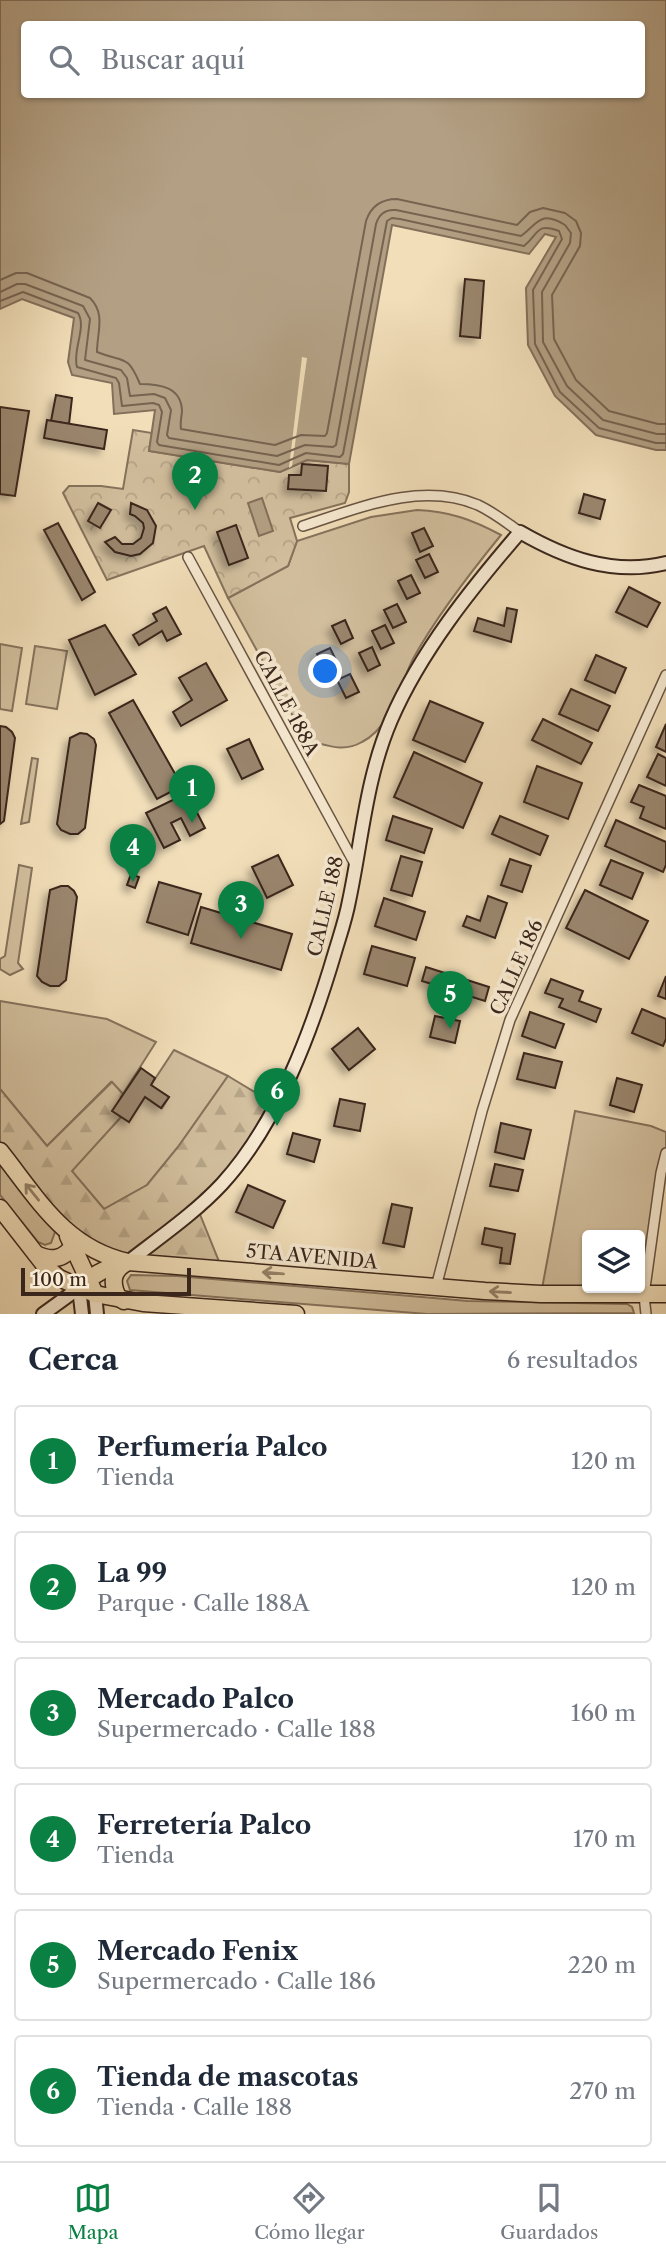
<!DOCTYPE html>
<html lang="es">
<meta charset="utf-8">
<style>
:root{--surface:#fff;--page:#f2f2f3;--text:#1f2937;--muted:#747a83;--line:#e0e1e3;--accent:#0b8043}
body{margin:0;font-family:"Libre Caslon Text",serif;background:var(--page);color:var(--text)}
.controls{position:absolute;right:21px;bottom:21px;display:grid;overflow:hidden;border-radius:7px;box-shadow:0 2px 5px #0004}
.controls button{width:63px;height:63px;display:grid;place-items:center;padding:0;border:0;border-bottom:2px solid var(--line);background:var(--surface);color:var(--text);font:35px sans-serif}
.scale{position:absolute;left:21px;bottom:18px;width:170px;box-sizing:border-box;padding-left:7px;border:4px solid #3a261b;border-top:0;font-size:19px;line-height:24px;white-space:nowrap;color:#3a261b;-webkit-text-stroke:5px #f7ead2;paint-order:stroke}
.you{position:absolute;left:326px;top:672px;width:24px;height:24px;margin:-18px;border:5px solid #fff;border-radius:50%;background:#1a73e8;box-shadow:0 0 0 10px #1a73e833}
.badge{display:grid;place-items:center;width:46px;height:46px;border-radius:50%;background:var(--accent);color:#fff;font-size:23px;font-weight:700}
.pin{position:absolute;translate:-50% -58px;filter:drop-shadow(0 2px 4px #0008)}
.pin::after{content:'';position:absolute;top:37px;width:24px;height:21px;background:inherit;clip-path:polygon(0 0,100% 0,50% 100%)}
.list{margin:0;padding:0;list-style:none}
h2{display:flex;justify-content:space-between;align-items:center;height:91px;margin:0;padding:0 28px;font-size:30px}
h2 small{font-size:23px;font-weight:400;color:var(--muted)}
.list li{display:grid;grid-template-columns:46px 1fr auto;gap:21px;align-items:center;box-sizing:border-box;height:112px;margin:0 14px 14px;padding:0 14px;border:2px solid var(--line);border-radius:7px}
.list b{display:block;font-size:26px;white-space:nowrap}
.list p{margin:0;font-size:23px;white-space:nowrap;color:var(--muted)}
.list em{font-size:23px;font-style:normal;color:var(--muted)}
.icon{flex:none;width:38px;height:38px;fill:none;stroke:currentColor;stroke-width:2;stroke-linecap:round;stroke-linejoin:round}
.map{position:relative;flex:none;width:666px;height:1314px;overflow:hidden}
.search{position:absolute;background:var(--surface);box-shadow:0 2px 5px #0004;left:21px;right:21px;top:21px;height:77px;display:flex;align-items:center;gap:18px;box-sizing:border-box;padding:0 24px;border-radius:7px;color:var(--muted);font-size:26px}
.sheet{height:847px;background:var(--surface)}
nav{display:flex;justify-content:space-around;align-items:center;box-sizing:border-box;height:98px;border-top:2px solid var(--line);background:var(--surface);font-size:19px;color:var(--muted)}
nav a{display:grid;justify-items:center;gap:4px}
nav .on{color:var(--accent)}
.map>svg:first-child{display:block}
.grass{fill:#d3c09f;stroke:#86735d;stroke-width:2;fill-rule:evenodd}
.forest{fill:url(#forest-firs);stroke:#86735d;stroke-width:2}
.park{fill:url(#park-crowns);stroke:#86735d;stroke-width:2}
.water{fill:#b3a084;stroke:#836f5a;stroke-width:2;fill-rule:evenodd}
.pier{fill:#f2dfba}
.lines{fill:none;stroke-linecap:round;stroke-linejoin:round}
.shore{stroke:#766350;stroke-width:2}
.building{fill:#9a866e;stroke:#3a261b;stroke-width:2;filter:url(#shadow)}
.street-casing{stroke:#685443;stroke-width:12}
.secondary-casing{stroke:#3a261b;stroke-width:16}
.highway-casing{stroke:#3a261b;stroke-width:19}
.street{stroke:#f7ead2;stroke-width:9}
.secondary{stroke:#f7ead2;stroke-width:12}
.highway{stroke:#f2dfba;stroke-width:16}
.oneway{stroke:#96826a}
.labels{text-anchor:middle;stroke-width:7;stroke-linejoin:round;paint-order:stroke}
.street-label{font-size:19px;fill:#3a261b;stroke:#f7ead2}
</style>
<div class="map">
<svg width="666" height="1314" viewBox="0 0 666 1314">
<defs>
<pattern id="forest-firs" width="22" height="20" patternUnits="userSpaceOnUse" patternTransform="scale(1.75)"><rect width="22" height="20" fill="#d3c09f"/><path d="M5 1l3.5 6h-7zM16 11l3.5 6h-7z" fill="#b6a588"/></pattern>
<pattern id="park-crowns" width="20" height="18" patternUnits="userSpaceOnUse" patternTransform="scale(1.75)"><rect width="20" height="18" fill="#d3c09f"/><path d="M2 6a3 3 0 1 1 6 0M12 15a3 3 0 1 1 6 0" fill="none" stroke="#b6a588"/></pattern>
<filter id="shadow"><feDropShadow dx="-5" dy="5" stdDeviation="3.5" flood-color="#0004"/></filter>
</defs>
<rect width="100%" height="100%" fill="#f2dfba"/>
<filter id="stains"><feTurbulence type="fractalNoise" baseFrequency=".00286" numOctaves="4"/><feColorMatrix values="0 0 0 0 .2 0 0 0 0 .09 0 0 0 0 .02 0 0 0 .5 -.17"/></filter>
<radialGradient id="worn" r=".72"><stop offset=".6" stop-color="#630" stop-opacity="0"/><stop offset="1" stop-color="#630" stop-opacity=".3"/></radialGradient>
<g class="grass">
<path d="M417 510C449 511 473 520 501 535 470 573 438 614 414 657 399 685 393 726 362 742 343 753 327 745 306 740L228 598 288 566 297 541 371 517Z"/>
<path d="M0 644 22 648 12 711 0 709Z"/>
<path d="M35 646 67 651 57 709 26 704Z"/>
<path d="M32 758 38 759 29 822 21 824Z"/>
<path d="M19 865 32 868 18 963 23 969 10 975 0 969V959L5 956Z"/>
<path d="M0 1001 107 1019 156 1042 123 1094 111 1082 47 1146 0 1089Z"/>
<path d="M174 1050 228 1076 178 1147 147 1185 104 1209 71 1171 121 1117 145 1097 162 1108 169 1097 151 1085Z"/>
<path d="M575 1111 651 1126 666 1132V1153L644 1295 541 1294ZM587 1235H640V1288H587Z"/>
<path d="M0 1160 53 1227 55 1232 51 1243 45 1245 38 1242 0 1195Z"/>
<path d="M131 1275 177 1276 468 1301 627 1304 632 1307 634 1313 427 1314 130 1290 127 1281Z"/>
</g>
<path class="forest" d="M228 1076 276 1105 253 1146 197 1207 222 1269 128 1262 81 1244 0 1151V1089L47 1146 112 1082 123 1094 113 1111 121 1117 72 1171 104 1209 147 1185 178 1147Z"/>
<path class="park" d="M133 430 152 433 149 451 280 472 307 460 349 464V492L345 503 290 518 297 541 288 566 228 598 204 546 107 580 63 493 69 486H101L123 489Z"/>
<g class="water">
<path d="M0 0H666V450H656L596 435 555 396 528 345 526 288 556 237 545 234 529 254 392 225 349 464 307 460 280 472 149 451 155 410 114 414 112 383 72 375 68 362 74 318 22 299 0 309ZM24 24H642V94H24Z"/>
<path d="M262 498 273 531 259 536 248 503Z"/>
</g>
<path class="pier" d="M302 357 307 358 292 466 289 468Z"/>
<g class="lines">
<g class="shore">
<path d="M0 280 16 273H27L90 298C106 314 97 332 97 352 124 363 127 353 140 384 160 384 182 387 182 412 181 419 180 423 181 429L275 445 301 435 325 436 327 433 366 221C371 206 382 199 397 199L517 225 530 212 543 208 565 213 576 221 581 233 580 246 552 295 554 339 576 380 609 411 658 424H666"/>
<path d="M0 292 17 284H25L83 306 90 319 85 360 121 370 127 378 130 396 154 394 165 398 171 410 167 435 169 438 277 456 305 445 333 447 336 445 376 224C379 214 385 209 396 210L521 236C538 223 541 210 565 225L571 233 570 243 542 292 543 342 567 386 603 420 657 434H666"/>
<path d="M0 301 23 292 78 313C87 328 72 350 77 367L116 378 119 383 122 406 153 403 159 405 162 412 157 442 159 445 279 465 306 453 340 457 343 454 387 221 392 218 400 219 524 246C539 234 536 222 559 231L562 239 533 290 535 344 560 392 599 428 656 443H666"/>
</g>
</g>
<g class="building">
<path d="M465 279 484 281 480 338 460 336Z"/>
<path d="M56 395 72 398 69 424 51 421Z"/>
<path d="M0 407 29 411 15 496 0 494Z"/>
<path d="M47 420 107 430 104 449 44 438Z"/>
<path d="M302 464 328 466 326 491 288 489 289 475H301Z"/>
<path d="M584 494 605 500 600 519 579 513Z"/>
<path d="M98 503 111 510 100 528 88 521Z"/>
<path d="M131 503 147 510 156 526 153 543 140 554 131 556 115 552 105 542 115 537 122 544H133L141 538 144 528 143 523 135 516 130 514Z"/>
<path d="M58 523 95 592 82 600 44 530Z"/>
<path d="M236 525 248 558 229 565 217 532Z"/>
<path d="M424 528 433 546 420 552 412 533Z"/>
<path d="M429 554 438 572 425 578 416 560Z"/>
<path d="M411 575 420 593 407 599 398 581Z"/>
<path d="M629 587 660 603 647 627 616 612Z"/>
<path d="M397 604 406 622 393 628 384 610Z"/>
<path d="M166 607 181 634 167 641 162 631 139 645 133 635 157 621 153 614Z"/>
<path d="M507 608 517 610 511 642 474 631 478 618 504 626Z"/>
<path d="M345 620 353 638 341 644 332 626Z"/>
<path d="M105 625 136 674 95 695 69 640Z"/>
<path d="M385 625 394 643 381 649 372 631Z"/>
<path d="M372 647 380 665 368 671 359 653Z"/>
<path d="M330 648 339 666 326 672 317 654Z"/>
<path d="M596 655 626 668 615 693 585 680Z"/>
<path d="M206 663 227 700 181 726 173 712 192 700 179 678Z"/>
<path d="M350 674 359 692 346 698 337 680Z"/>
<path d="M571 689 610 706 598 731 559 714Z"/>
<path d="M133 700 182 786 157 799 109 713Z"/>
<path d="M430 701 483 723 465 762 413 740Z"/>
<path d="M543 719 592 743 581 764 532 740Z"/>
<path d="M666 724V752L656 747Z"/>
<path d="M0 726 6 727 12 732 15 738 4 821 0 824Z"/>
<path d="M80 733 87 734 94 739 96 745 85 828 78 834H70L61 830 57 824 70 738Z"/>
<path d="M249 739 263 769 242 779 227 749Z"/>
<path d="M414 752 482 783 463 828 394 797Z"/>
<path d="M658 754 666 758V786L647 777Z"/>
<path d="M537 766 582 783 568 819 524 802Z"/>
<path d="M639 785 666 796V829L640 818 644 807 631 802Z"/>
<path d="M187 793 205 828 190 836 181 818 171 823 180 840 164 848 146 813Z"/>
<path d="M393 816 432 829 424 853 386 840Z"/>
<path d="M500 816 548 836 540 855 492 834Z"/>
<path d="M616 820 666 842V865L663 872 605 846Z"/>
<path d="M278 855 293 885 267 898 252 867Z"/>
<path d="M401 856 422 862 412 896 391 890Z"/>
<path d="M510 859 531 866 522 892 501 885Z"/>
<path d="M611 860 643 873 632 899 600 885Z"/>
<path d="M131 874 139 877 135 888 127 885Z"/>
<path d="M159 882 201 894 188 935 147 922Z"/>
<path d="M61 886H68L74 891 77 897 66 980 59 986H50L42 982 37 976 50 890Z"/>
<path d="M585 890 648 921 629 959 566 928Z"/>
<path d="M488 896 507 903 495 938 463 926 467 916 480 921Z"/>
<path d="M384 898 425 912 416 940 375 926Z"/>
<path d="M201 907 292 934 281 970 191 943Z"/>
<path d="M372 946 415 958 407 986 364 974Z"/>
<path d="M426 967 489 987 485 1001 466 995 462 1008 451 1005 455 991 422 981Z"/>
<path d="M666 976V999L658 996Z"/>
<path d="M551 979 583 991 579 1001 601 1009 596 1022 559 1007 563 999 545 993Z"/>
<path d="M642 1009 666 1019V1039L663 1046 632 1033Z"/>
<path d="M530 1012 564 1024 555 1048 522 1036Z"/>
<path d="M435 1016 460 1021 455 1043 430 1037Z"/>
<path d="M358 1028 375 1049 349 1070 332 1049Z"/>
<path d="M524 1053 562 1062 555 1088 517 1079Z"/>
<path d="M141 1068 155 1078 151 1085 169 1097 161 1108 145 1097 129 1122 112 1111Z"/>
<path d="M617 1078 642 1085 634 1112 610 1105Z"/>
<path d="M340 1099 365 1104 360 1131 334 1126Z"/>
<path d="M501 1123 531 1130 524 1159 495 1152Z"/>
<path d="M293 1133 320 1140 314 1162 287 1154Z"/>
<path d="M495 1164 523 1170 518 1191 490 1186Z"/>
<path d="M248 1185 285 1201 273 1228 236 1212Z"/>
<path d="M392 1204 412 1208 404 1247 383 1243Z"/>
<path d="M485 1228 515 1234 510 1264 500 1263 502 1248 482 1244Z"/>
</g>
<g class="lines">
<g class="street-casing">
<g id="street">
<path d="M303 526C359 508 421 481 478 505 493 512 507 523 520 532"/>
<path d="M188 557 356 866"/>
<path d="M436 1287 482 1111 510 1020 666 675"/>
<path d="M646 1314 644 1295 661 1173 666 1153"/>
</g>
</g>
<g class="secondary-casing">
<g id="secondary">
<path d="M128 1262C160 1237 195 1213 222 1184 278 1123 312 1030 335 952 340 935 346 918 349 901 362 840 366 778 391 720 421 651 471 589 520 532 565 558 613 576 666 563"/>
<path d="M79 1288 82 1314"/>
<path d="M95 1294 97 1314"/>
<path d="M43 1314 79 1288"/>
</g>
</g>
<g class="highway-casing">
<g id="highway">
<path d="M0 1151C38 1199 65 1248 128 1262L485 1291 541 1294H666"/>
<path d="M0 1208 46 1267 59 1278 95 1294 143 1303 296 1314"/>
<path d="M68 1236 95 1294"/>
<path d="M36 1254C51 1261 63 1260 73 1246"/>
<path d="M81 1285C94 1274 110 1266 126 1262"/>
<path d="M124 1301 118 1297C111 1283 112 1271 126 1263"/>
</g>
</g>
<use href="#street" class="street"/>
<use href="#secondary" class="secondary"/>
<use href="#highway" class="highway"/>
</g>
<defs><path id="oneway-shaft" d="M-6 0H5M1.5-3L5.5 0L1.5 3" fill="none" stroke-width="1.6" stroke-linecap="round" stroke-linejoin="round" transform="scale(1.75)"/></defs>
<g class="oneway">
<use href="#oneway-shaft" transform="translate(32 1192) rotate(-129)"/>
<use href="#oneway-shaft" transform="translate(273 1273) rotate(-175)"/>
<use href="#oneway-shaft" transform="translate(500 1292) rotate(-177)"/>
</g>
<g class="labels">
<g class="street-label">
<text transform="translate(287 703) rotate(62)" y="7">CALLE 188A</text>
<text transform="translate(325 906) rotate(-77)" y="7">CALLE 188</text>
<text transform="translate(516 967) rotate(-66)" y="7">CALLE 186</text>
<text transform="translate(312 1256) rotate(5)" y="7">5TA AVENIDA</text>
</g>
</g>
<rect width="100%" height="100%" filter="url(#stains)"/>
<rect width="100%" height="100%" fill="url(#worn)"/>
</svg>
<div class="controls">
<button><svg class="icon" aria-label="layers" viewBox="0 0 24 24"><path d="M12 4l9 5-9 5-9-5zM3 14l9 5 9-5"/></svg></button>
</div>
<div class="scale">100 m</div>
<div class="you"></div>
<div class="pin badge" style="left:192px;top:823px">1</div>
<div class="pin badge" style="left:195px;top:510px">2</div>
<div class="pin badge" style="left:241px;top:939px">3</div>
<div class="pin badge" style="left:133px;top:882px">4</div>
<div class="pin badge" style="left:450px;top:1029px">5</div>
<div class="pin badge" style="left:277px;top:1126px">6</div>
<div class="search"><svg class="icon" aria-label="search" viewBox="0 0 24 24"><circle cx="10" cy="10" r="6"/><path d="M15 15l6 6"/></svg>Buscar aquí</div>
</div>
<section class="sheet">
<h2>Cerca<small>6 resultados</small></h2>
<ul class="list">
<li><span class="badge">1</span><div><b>Perfumería Palco</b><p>Tienda</p></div><em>120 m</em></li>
<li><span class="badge">2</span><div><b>La 99</b><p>Parque · Calle 188A</p></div><em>120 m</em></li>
<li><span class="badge">3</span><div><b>Mercado Palco</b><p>Supermercado · Calle 188</p></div><em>160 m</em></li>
<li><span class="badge">4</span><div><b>Ferretería Palco</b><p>Tienda</p></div><em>170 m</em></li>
<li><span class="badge">5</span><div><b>Mercado Fenix</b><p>Supermercado · Calle 186</p></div><em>220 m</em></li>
<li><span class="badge">6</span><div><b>Tienda de mascotas</b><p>Tienda · Calle 188</p></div><em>270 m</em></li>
</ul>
</section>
<nav>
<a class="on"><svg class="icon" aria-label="map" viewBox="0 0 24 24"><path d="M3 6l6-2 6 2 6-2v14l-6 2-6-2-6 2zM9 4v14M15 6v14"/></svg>Mapa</a>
<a><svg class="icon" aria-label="directions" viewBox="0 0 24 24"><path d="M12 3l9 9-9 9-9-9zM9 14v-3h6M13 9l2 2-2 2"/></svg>Cómo llegar</a>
<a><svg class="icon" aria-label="saved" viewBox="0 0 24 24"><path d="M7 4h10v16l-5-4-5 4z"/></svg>Guardados</a>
</nav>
